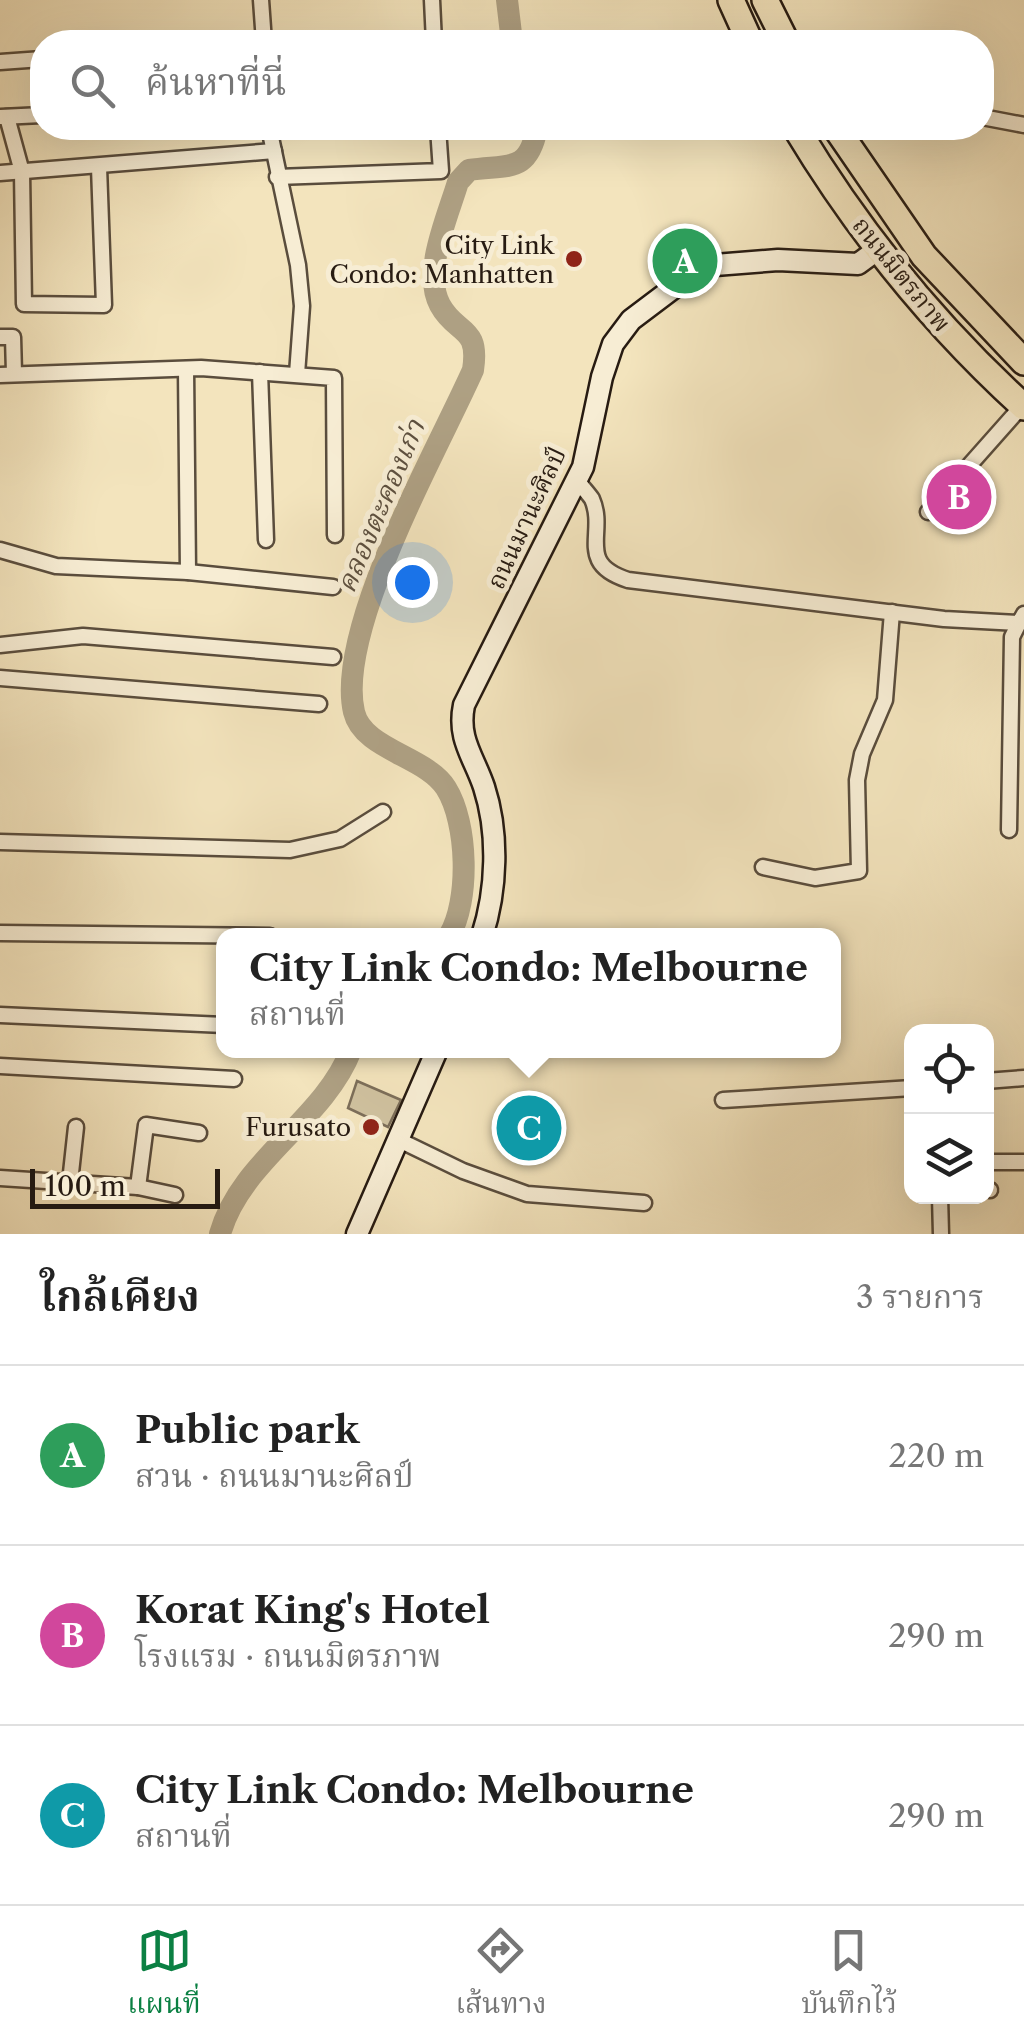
<!DOCTYPE html>
<html lang="th">
<meta charset="utf-8">
<style>
:root{--surface:#fff;--page:#f2f2f2;--text:#222;--muted:#767676;--line:#e0e0e0;--accent:#0b8043}
body{margin:0;font-family:"Libre Caslon Text","Noto Serif Thai",serif;background:var(--page);color:var(--text)}
.controls{position:absolute;right:30px;bottom:30px;display:grid;overflow:hidden;border-radius:20px;box-shadow:0 10px 40px #0002}
.controls button{width:90px;height:90px;display:grid;place-items:center;padding:0;border:0;border-bottom:2px solid var(--line);background:var(--surface);color:var(--text);font:50px sans-serif}
.scale{position:absolute;left:30px;bottom:25px;width:190px;box-sizing:border-box;padding-left:10px;border:5px solid #271b12;border-top:0;font-size:28px;line-height:35px;white-space:nowrap;color:#271b12;-webkit-text-stroke:8px #f7edd4;paint-order:stroke}
.you{position:absolute;left:412px;top:582px;width:35px;height:35px;margin:-25px;border:8px solid #fff;border-radius:50%;background:#1a73e8;box-shadow:0 0 0 15px #1a73e833}
.badge{display:grid;place-items:center;width:65px;height:65px;border-radius:50%;background:var(--accent);color:#fff;font-size:32px;font-weight:700}
.pin{position:absolute;translate:-50% -50%;border:5px solid #fff;box-shadow:0 2px 10px #0006}
.popup{position:absolute;left:216px;top:928px;width:625px;height:130px;box-sizing:border-box;display:grid;place-content:center;border-radius:20px;background:var(--surface);filter:drop-shadow(0 2px 8px #0005);font-size:32px;white-space:nowrap;color:var(--muted)}
.popup b{font-size:38px;color:var(--text)}
.popup::after{content:'';position:absolute;left:50%;top:100%;margin-left:-20px;border:20px solid transparent;border-top-color:var(--surface)}
.list{margin:0;padding:0;list-style:none}
h2{display:flex;justify-content:space-between;align-items:center;height:130px;margin:0;padding:0 40px;font-size:42px}
h2 small{font-size:32px;font-weight:400;color:var(--muted)}
.list li{display:grid;grid-template-columns:65px 1fr auto;gap:30px;align-items:center;box-sizing:border-box;height:180px;padding:0 40px;border-top:2px solid var(--line)}
.list b{display:block;font-size:38px;white-space:nowrap}
.list p{margin:0;font-size:32px;white-space:nowrap;color:var(--muted)}
.list em{font-size:32px;font-style:normal;color:var(--muted)}
.icon{flex:none;width:55px;height:55px;fill:none;stroke:currentColor;stroke-width:2;stroke-linecap:round;stroke-linejoin:round}
.map{position:relative;flex:none;width:1024px;height:1234px;overflow:hidden}
.search{position:absolute;background:var(--surface);box-shadow:0 10px 40px #0002;left:30px;right:30px;top:30px;height:110px;display:flex;align-items:center;gap:25px;box-sizing:border-box;padding:0 35px;border-radius:40px;color:var(--muted);font-size:38px}
.sheet{height:670px;background:var(--surface)}
nav{display:flex;justify-content:space-around;align-items:center;box-sizing:border-box;height:140px;border-top:2px solid var(--line);background:var(--surface);font-size:28px;color:var(--muted)}
nav a{display:grid;justify-items:center;gap:5px}
nav .on{color:var(--accent)}
.map>svg:first-child{display:block}
.green{fill:#d0c2a0;stroke:#7c6e59;stroke-width:2.5}
.lines{fill:none;stroke-linecap:round;stroke-linejoin:round}
.river{stroke:#aea083;stroke-width:22}
.street-casing{stroke:#5a4d3d;stroke-width:19}
.secondary-casing{stroke:#271b12;stroke-width:25}
.highway-casing{stroke:#271b12;stroke-width:30}
.street{stroke:#f7edd4;stroke-width:14}
.secondary{stroke:#f7edd4;stroke-width:20}
.highway{stroke:#f3e4bd;stroke-width:25}
.poi-dot{fill:#8f2418;stroke:#f7edd4;stroke-width:4}
.labels{text-anchor:middle;stroke-width:10;stroke-linejoin:round;paint-order:stroke}
.poi-label{font-size:25px;fill:#271b12;stroke:#f7edd4;text-anchor:end}
.street-label{font-size:25px;fill:#271b12;stroke:#f7edd4}
.water-label{font-size:28px;font-style:italic;fill:#5d503f;stroke:#f7edd4}
</style>
<div class="map">
<svg width="1024" height="1234" viewBox="0 0 1024 1234">
<rect width="100%" height="100%" fill="#f3e4bd"/>
<filter id="stains"><feTurbulence type="fractalNoise" baseFrequency=".002" numOctaves="4"/><feColorMatrix values="0 0 0 0 .2 0 0 0 0 .09 0 0 0 0 .02 0 0 0 .5 -.17"/></filter>
<radialGradient id="worn" r=".72"><stop offset=".6" stop-color="#630" stop-opacity="0"/><stop offset="1" stop-color="#630" stop-opacity=".3"/></radialGradient>
<g class="green">
<path d="M704 243 706 254 680 268 675 251Z"/>
<path d="M357 1081 401 1100 388 1127 348 1108Z"/>
</g>
<g class="lines">
<g class="river">
<path d="M507 0 512 42"/>
<path d="M449 936C470 901 468 823 446 788 426 756 363 750 354 712 335 630 438 449 473 370 480 325 456 335 440 305 422 272 448 216 458 182L469 170C509 164 528 174 537 128"/>
<path d="M220 1234C240 1161 324 1120 351 1050"/>
</g>
<g class="street-casing">
<g id="street">
<path d="M261 0 264 42"/>
<path d="M432 0 434 42"/>
<path d="M230 42 264 40"/>
<path d="M0 62 42 59"/>
<path d="M1 117 42 115"/>
<path d="M7 117 22 172 24 304 104 305 99 167"/>
<path d="M982 117 1024 125"/>
<path d="M269 128 298 265 302 306 297 374"/>
<path d="M0 173 274 151"/>
<path d="M277 177 441 171 438 128"/>
<path d="M0 337H13L14 373"/>
<path d="M186 369 188 572"/>
<path d="M260 372 266 540"/>
<path d="M0 375 201 368 334 378 335 535"/>
<path d="M577 480C581 486 588 493 592 499 607 533 575 563 628 580L944 619 1019 623 1024 614"/>
<path d="M928 512 1022 406"/>
<path d="M0 550 56 566 188 572 333 587"/>
<path d="M0 645 83 636 333 657"/>
<path d="M0 678 319 704"/>
<path d="M1009 830 1012 637 1019 623"/>
<path d="M0 842 290 850 340 839 383 812"/>
<path d="M763 867 815 878 859 871 857 780 862 754 885 700 892 612"/>
<path d="M0 933 270 936"/>
<path d="M0 1015 224 1025"/>
<path d="M0 1066 234 1079"/>
<path d="M986 1081 1024 1078"/>
<path d="M723 1100 912 1088"/>
<path d="M399 1140 463 1171 527 1194 644 1203"/>
<path d="M986 1162H1024"/>
<path d="M0 1178 138 1187 175 1195"/>
<path d="M70 1182 76 1127"/>
<path d="M138 1187 146 1125 199 1133"/>
<path d="M986 1189 990 1190"/>
<path d="M940 1196 941 1234"/>
</g>
</g>
<g class="secondary-casing">
<g id="secondary">
<path d="M482 936C497 890 499 833 484 787 474 757 457 739 464 705L583 467 602 377 613 344 631 320 684 280 715 265 778 260 858 264 877 250"/>
<path d="M357 1234 437 1050"/>
</g>
</g>
<g class="highway-casing">
<g id="highway">
<path d="M731 0 750 42"/>
<path d="M765 0 786 42"/>
<path d="M796 128C858 231 935 326 1024 407"/>
<path d="M836 128 924 256 1024 362"/>
</g>
</g>
<use href="#street" class="street"/>
<use href="#secondary" class="secondary"/>
<use href="#highway" class="highway"/>
</g>
<g class="poi-dot">
<circle cx="574" cy="259" r="10"/>
<circle cx="371" cy="1127" r="10"/>
</g>
<g class="labels">
<g class="poi-label">
<text x="554" y="254">City Link<tspan x="554" dy="29">Condo: Manhatten</tspan></text>
<text x="351" y="1136">Furusato</text>
</g>
<g class="street-label">
<text transform="translate(902 274) rotate(51)" y="9">ถนนมิตรภาพ</text>
<text transform="translate(526 518) rotate(-65)" y="9">ถนนมานะศิลป์</text>
</g>
<g class="water-label">
<text transform="translate(380 506) rotate(-67)" y="10">คลองตะคองเก่า</text>
</g>
</g>
<rect width="100%" height="100%" filter="url(#stains)"/>
<rect width="100%" height="100%" fill="url(#worn)"/>
</svg>
<div class="controls">
<button><svg class="icon" aria-label="locate" viewBox="0 0 24 24"><circle cx="12" cy="12" r="6"/><path d="M12 2v4M12 18v4M2 12h4M18 12h4"/></svg></button>
<button><svg class="icon" aria-label="layers" viewBox="0 0 24 24"><path d="M12 4l9 5-9 5-9-5zM3 14l9 5 9-5"/></svg></button>
</div>
<div class="scale">100 m</div>
<div class="you"></div>
<div class="pin badge" style="left:685px;top:261px;background:#2e9e5b">A</div>
<div class="pin badge" style="left:959px;top:497px;background:#d1479c">B</div>
<div class="pin badge" style="left:529px;top:1128px;background:#0f9aa8">C</div>
<div class="popup"><b>City Link Condo: Melbourne</b>สถานที่</div>
<div class="search"><svg class="icon" aria-label="search" viewBox="0 0 24 24"><circle cx="10" cy="10" r="6"/><path d="M15 15l6 6"/></svg>ค้นหาที่นี่</div>
</div>
<section class="sheet">
<h2>ใกล้เคียง<small>3 รายการ</small></h2>
<ul class="list">
<li><span class="badge" style="background:#2e9e5b">A</span><div><b>Public park</b><p>สวน · ถนนมานะศิลป์</p></div><em>220 m</em></li>
<li><span class="badge" style="background:#d1479c">B</span><div><b>Korat King's Hotel</b><p>โรงแรม · ถนนมิตรภาพ</p></div><em>290 m</em></li>
<li><span class="badge" style="background:#0f9aa8">C</span><div><b>City Link Condo: Melbourne</b><p>สถานที่</p></div><em>290 m</em></li>
</ul>
</section>
<nav>
<a class="on"><svg class="icon" aria-label="map" viewBox="0 0 24 24"><path d="M3 6l6-2 6 2 6-2v14l-6 2-6-2-6 2zM9 4v14M15 6v14"/></svg>แผนที่</a>
<a><svg class="icon" aria-label="directions" viewBox="0 0 24 24"><path d="M12 3l9 9-9 9-9-9zM9 14v-3h6M13 9l2 2-2 2"/></svg>เส้นทาง</a>
<a><svg class="icon" aria-label="saved" viewBox="0 0 24 24"><path d="M7 4h10v16l-5-4-5 4z"/></svg>บันทึกไว้</a>
</nav>
